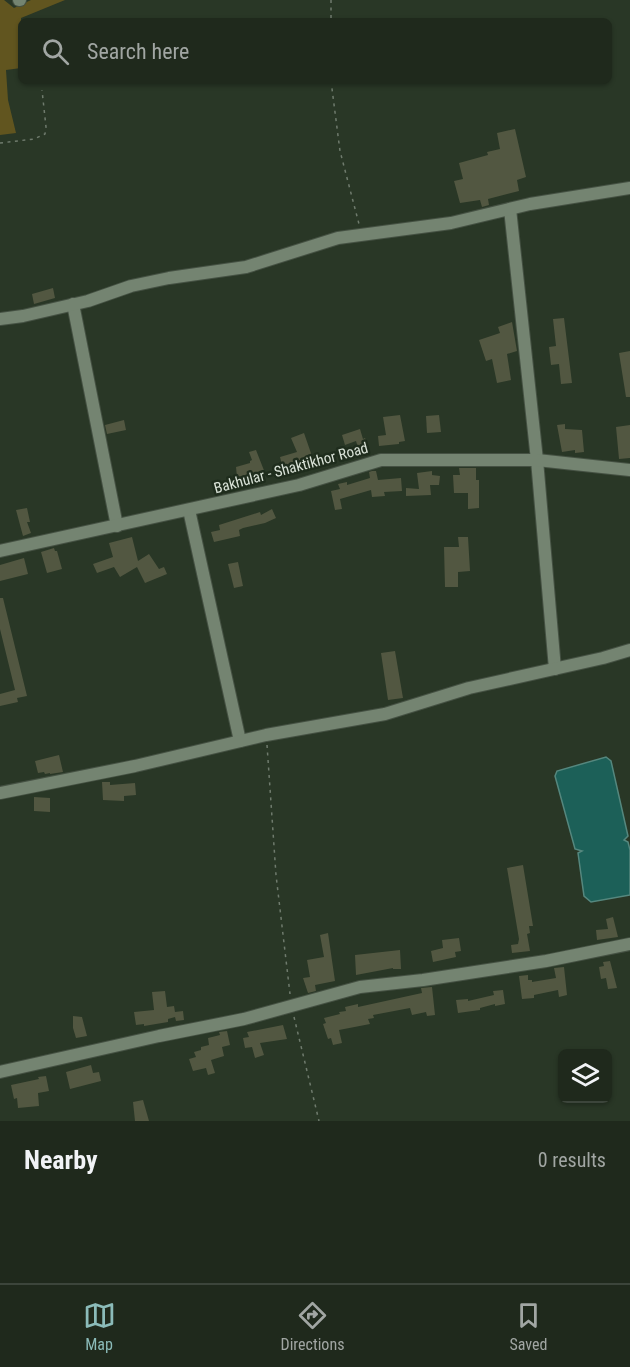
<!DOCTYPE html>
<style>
:root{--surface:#1f291c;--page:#2c3529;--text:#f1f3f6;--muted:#a1a6a3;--line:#3c453b;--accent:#8bbbb9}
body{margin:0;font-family:"Roboto Condensed",sans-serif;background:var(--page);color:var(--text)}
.controls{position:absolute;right:18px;bottom:18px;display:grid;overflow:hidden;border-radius:9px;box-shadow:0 2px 4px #0004}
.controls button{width:54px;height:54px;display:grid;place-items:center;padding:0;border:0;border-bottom:2px solid var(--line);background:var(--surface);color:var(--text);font:30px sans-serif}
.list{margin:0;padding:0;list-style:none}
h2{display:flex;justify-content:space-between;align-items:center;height:78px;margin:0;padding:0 24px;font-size:26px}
h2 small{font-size:20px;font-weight:400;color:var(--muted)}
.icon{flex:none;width:33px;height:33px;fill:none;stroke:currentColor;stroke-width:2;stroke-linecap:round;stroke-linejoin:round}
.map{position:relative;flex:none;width:630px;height:1121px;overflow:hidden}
.search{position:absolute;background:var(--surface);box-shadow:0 2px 4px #0004;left:18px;right:18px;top:18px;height:66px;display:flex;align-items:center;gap:15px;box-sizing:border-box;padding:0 21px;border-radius:9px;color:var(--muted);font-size:22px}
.sheet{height:162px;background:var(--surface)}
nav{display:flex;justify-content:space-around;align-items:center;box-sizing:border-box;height:84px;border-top:2px solid var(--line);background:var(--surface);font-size:16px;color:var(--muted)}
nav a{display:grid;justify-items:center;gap:3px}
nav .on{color:var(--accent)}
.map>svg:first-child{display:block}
.green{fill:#61551f}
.water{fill:#1c6058;stroke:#55877e;stroke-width:1.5}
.building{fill:#525741}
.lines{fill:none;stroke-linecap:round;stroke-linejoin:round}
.minor-casing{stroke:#455143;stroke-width:14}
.path{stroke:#6f7b6d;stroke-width:1.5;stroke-dasharray:3 4.5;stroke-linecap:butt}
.minor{stroke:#748471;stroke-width:12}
.labels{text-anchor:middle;stroke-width:5;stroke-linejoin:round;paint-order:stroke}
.street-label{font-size:15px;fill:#dae3d8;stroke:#1f2d1d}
</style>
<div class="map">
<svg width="630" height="1121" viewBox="0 0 630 1121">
<rect width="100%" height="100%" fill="#293726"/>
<path class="green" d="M0 0H4L14 8 31 0H65L21 18V68L6 70 8 100 16 133 0 135Z"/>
<path class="water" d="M606 757 611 761 628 836 624 840 628 842 630 850V895L591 902 584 896 578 853 582 851 575 849 555 776 557 771Z"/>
<g class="building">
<path d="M515 129 526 177 517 180 519 191 488 199 489 205 482 207 480 200 460 203 454 181 463 179 459 163 488 155 487 152 500 149 497 133Z"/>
<path d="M53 288 55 298 34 304 32 294Z"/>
<path d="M564 318 572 383 561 384 559 364 551 365 549 347 556 346 553 319Z"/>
<path d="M512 322 517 351 507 354 511 380 497 383 492 359 486 361 479 340 500 333 498 327Z"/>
<path d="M630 351V397H626L619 353Z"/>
<path d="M400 415 405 441 399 442V444L379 446 378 436 386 435 383 417Z"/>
<path d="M439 415 441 432 427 433 426 416Z"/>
<path d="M124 420 126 430 107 434 105 425Z"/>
<path d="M565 424V429L582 430 584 452 575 453V450L562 452 557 425Z"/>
<path d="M630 425V458L619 459 616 427Z"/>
<path d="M360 429 363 439 365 438 368 445 365 446 368 454 361 457 356 441 345 445 342 435Z"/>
<path d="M304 433 313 459 321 456 323 464 303 471 302 468 284 473 280 457 297 452 291 438Z"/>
<path d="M256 450 265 473 246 478 248 485 238 487 236 467 250 463V461L252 460 249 452Z"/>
<path d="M459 468H476V480H479V508L468 509V493H454L453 475H460Z"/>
<path d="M372 471H376L378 480 401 478 402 491 384 492 385 496 372 497 371 490 340 499 342 509 335 510 331 491 340 489 338 484 347 482V485L370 478 369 472Z"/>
<path d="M432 471V475L440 476 439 485H430L431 495 406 496V488L419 489 417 473Z"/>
<path d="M27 508 30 522H27L31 533 23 536 16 510Z"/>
<path d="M272 509 276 518 265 523 243 528 239 530 240 536 214 542 211 532 220 530 219 525 260 512 261 515Z"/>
<path d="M132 537 138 561 149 554 159 569 164 567 167 574 145 583 137 567 120 577 114 567 97 573 93 564 113 557 109 543Z"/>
<path d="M458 537H468L470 571 458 572V587H445L444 547H459Z"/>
<path d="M54 548 55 551H57L62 569 47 573 41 552Z"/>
<path d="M24 558 28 574 0 581V565Z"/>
<path d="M238 562 243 586 234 588 228 564Z"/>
<path d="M0 598H3L27 696 17 698 18 702 0 706V694L15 690 0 629Z"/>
<path d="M395 651 403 698 388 700 381 653Z"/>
<path d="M59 755 63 772 50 774V773L45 774 44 772 38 773 35 761Z"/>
<path d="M102 782H110V785L135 783 136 795 124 796V801L103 800Z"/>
<path d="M34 797 50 798V812L34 811Z"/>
<path d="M523 865 533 926H529L530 933 527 934 530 951 512 953 511 945 518 944 519 939 507 868Z"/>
<path d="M613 917 618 937 597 940 596 930 608 929 606 919Z"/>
<path d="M328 933 335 981 315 985 316 991 308 993 303 978 310 977 307 960 324 957 320 935Z"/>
<path d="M459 938 461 951 455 952 456 957 433 962 431 951 443 948 442 940Z"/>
<path d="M400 950 401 969H393V968L356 975 355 955Z"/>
<path d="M610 961 617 988 608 989 606 978 601 979 599 967 604 966 603 962Z"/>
<path d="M564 967 567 995 559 997 558 990 534 995V998L522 999 519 976 528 975V980H532V982L556 978 554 968Z"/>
<path d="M432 987 435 1015 427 1016 426 1012 412 1015 410 1008 373 1015 374 1018 368 1019 370 1024 339 1030 342 1043 333 1045 331 1038 328 1039 323 1024 326 1023 324 1018 340 1014 339 1012 346 1011 345 1007 358 1004V1007L422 993 421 988Z"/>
<path d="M503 990 505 1004 495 1006V1004L480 1008V1010L458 1013 456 1000 468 999V1001L494 995 493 991Z"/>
<path d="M165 991 167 1007 174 1006 175 1012 183 1011 184 1020 176 1021 175 1017 168 1019V1022L144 1026V1024L136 1025 134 1012 154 1010 152 992Z"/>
<path d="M73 1016 82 1017 87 1036 76 1038 73 1028Z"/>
<path d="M283 1025 287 1039 260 1043 264 1055 255 1058 252 1047 245 1048 243 1038 249 1037 247 1032Z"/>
<path d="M227 1031 230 1045 222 1047 224 1056 211 1060 215 1073 208 1075 206 1068 193 1071 189 1059 196 1057 194 1052 201 1050V1047L209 1045 208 1038 220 1035 219 1032Z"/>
<path d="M91 1065 93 1073 99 1072 101 1081 70 1089 66 1072Z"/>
<path d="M46 1076 49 1091 38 1093 39 1106 18 1108 17 1098 14 1099 11 1085 39 1079 38 1077Z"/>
<path d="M143 1100 149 1121H135L133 1102Z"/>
</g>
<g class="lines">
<g class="minor-casing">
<g id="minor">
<path d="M19 0H20"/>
<path d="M510 209 537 460 555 669"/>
<path d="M73 304 117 526"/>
<path d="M0 319 23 316 88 301 131 286 169 278 246 267 338 238 451 223 530 204 630 188"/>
<path d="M189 510 240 741"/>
<path d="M0 551 299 485 381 460H537L630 470"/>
<path d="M0 793 135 766 266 735 385 714 469 688 603 658 630 650"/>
<path d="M0 1072 159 1036 244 1019 360 987 423 980 546 961 630 944"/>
</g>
</g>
<g class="path">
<path d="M331 0V21"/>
<path d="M331 81 340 151 359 224"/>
<path d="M0 143 34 139 45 134 46 127 42 90"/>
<path d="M267 745 276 875 290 994"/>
<path d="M294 1017 319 1121"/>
</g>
<use href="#minor" class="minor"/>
</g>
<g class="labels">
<g class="street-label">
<text transform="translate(291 468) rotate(-15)" y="5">Bakhular - Shaktikhor Road</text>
</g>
</g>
</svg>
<div class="controls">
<button><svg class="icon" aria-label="layers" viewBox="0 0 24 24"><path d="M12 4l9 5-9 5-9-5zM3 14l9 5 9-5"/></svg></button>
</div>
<div class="search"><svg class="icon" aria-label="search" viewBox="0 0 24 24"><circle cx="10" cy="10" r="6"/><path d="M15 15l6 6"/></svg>Search here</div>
</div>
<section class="sheet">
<h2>Nearby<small>0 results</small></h2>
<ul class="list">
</ul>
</section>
<nav>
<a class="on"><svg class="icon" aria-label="map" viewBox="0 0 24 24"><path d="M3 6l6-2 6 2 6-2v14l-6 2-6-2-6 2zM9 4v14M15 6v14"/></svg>Map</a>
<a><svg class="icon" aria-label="directions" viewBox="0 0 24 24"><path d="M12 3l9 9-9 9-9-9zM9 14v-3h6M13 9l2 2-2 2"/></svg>Directions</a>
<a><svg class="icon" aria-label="saved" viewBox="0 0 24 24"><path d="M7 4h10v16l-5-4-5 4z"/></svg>Saved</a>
</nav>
